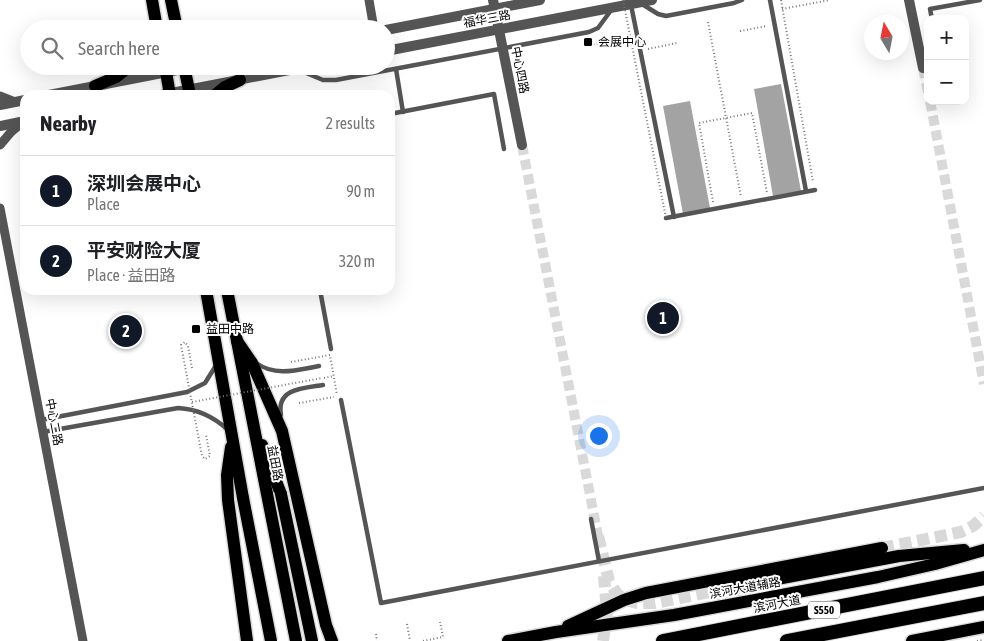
<!DOCTYPE html>
<meta charset="utf-8">
<style>
:root{--surface:#fff;--page:#f6f6f6;--text:#202124;--muted:#757577;--line:#e0e0e0;--accent:#111827}
body{margin:0;font-family:"Asap Condensed","Noto Sans SC",sans-serif;background:var(--page);color:var(--text)}
.controls{position:absolute;right:15px;top:15px;display:grid;overflow:hidden;border-radius:10px;box-shadow:0 5px 20px #0002}
.controls button{width:45px;height:45px;display:grid;place-items:center;padding:0;border:0;border-bottom:1px solid var(--line);background:var(--surface);color:var(--text);font:25px sans-serif}
.compass{position:absolute;left:864px;top:15px;width:45px;height:45px;border-radius:50%;background:var(--surface);box-shadow:0 5px 20px #0002;rotate:350deg}
.you{position:absolute;left:598px;top:435px;width:18px;height:18px;margin:-12px;border:4px solid #fff;border-radius:50%;background:#1a73e8;box-shadow:0 0 0 8px #1a73e833}
.badge{display:grid;place-items:center;width:32px;height:32px;border-radius:50%;background:var(--accent);color:#fff;font-size:16px;font-weight:700}
.pin{position:absolute;translate:-50% -50%;border:2px solid #fff;box-shadow:0 1px 5px #0006}
.list{margin:0;padding:0;list-style:none}
h2{display:flex;justify-content:space-between;align-items:center;height:65px;margin:0;padding:0 20px;font-size:21px}
h2 small{font-size:16px;font-weight:400;color:var(--muted)}
.list li{display:grid;grid-template-columns:32px 1fr auto;gap:15px;align-items:center;box-sizing:border-box;height:70px;padding:0 20px;border-top:1px solid var(--line)}
.list b{display:block;font-size:19px;white-space:nowrap}
.list p{margin:0;font-size:16px;white-space:nowrap;color:var(--muted)}
.list em{font-size:16px;font-style:normal;color:var(--muted)}
.icon{flex:none;width:28px;height:28px;fill:none;stroke:currentColor;stroke-width:2;stroke-linecap:round;stroke-linejoin:round}
.map{position:relative;flex:none;width:984px;height:641px;overflow:hidden}
.search{position:absolute;background:var(--surface);box-shadow:0 5px 20px #0002;left:20px;top:20px;width:375px;height:55px;display:flex;align-items:center;gap:12px;box-sizing:border-box;padding:0 18px;border-radius:28px;color:var(--muted);font-size:19px}
.panel{position:absolute;background:var(--surface);box-shadow:0 5px 20px #0002;left:20px;top:90px;width:375px;height:205px;border-radius:15px}
.map>svg:first-child{display:block}
.water{fill:#a3a3a3}
.lines{fill:none;stroke-linecap:round;stroke-linejoin:round}
.tertiary-tunnel{stroke:#d9d9d9;stroke-width:10;stroke-dasharray:10 5;stroke-linecap:butt}
.primary-tunnel{stroke:#d9d9d9;stroke-width:12;stroke-dasharray:12 6;stroke-linecap:butt}
.primary-casing{stroke:#dbdbdb;stroke-width:15}
.trunk-casing{stroke:#dbdbdb;stroke-width:16}
.path{stroke:#777;stroke-width:2;stroke-dasharray:1 2.5;stroke-linecap:butt}
.service{stroke:#555;stroke-width:4.5}
.minor{stroke:#555;stroke-width:9}
.tertiary{stroke:#555;stroke-width:10}
.primary{stroke:#000;stroke-width:12}
.trunk{stroke:#000;stroke-width:14}
.primary-bridge-casing{stroke:#dbdbdb;stroke-width:15;stroke-linecap:butt}
.path-bridge{stroke:#777;stroke-width:2;stroke-dasharray:1 2.5;stroke-linecap:butt}
.primary-bridge{stroke:#000;stroke-width:12}
.poi-dot{fill:#000;stroke:#fff;stroke-width:2}
.labels{text-anchor:middle;stroke-width:4;stroke-linejoin:round;paint-order:stroke}
.shield{fill:#fff;stroke:#4c4c4c;stroke-width:1}
.shield-label{font-size:11px;font-weight:bold;fill:#000}
.street-label{font-size:12px;fill:#000;stroke:#fff}
.poi-label{font-size:12px;fill:#000;stroke:#fff;text-anchor:start}
</style>
<div class="map">
<svg width="984" height="641" viewBox="0 0 984 641">
<rect width="100%" height="100%" fill="#fff"/>
<g class="water">
<path d="M781 84 801 191 773 196 754 89Z"/>
<path d="M690 101 710 208 683 214 663 106Z"/>
</g>
<g class="lines">
<g class="tertiary-tunnel">
<path d="M923 68 928 92"/>
<path d="M930 101 984 384"/>
<path d="M522 145 598 536"/>
</g>
<g class="primary-tunnel">
<path d="M598 536 609 581 617 594 626 600 637 603H655L735 587"/>
<path d="M882 548 961 532 973 526 984 516"/>
<path d="M603 641 607 612 604 576"/>
</g>
<g class="primary-casing">
<g id="primary">
<path d="M152 0 157 29"/>
<path d="M171 0 177 29"/>
<path d="M165 66 170 95"/>
<path d="M184 66 190 95"/>
<path d="M95 86 116 77 130 66"/>
<path d="M215 95 225 87 240 80"/>
<path d="M206 290 243 498"/>
<path d="M227 290 267 494"/>
<path d="M237 341 252 363 282 431 326 625 332 641"/>
<path d="M262 445 281 494"/>
<path d="M231 447 227 475 228 500 247 641"/>
<path d="M735 587 899 556 964 550"/>
<path d="M568 626 624 600 646 593 882 548"/>
<path d="M508 641 556 632 674 615 878 577 935 564 984 550"/>
<path d="M912 641 984 627"/>
</g>
</g>
<g class="trunk-casing">
<g id="trunk">
<path d="M663 641 984 578"/>
<path d="M787 641 984 603"/>
</g>
</g>
<g class="path">
<path d="M781 0 813 182"/>
<path d="M782 9 830 0"/>
<path d="M708 22 741 197"/>
<path d="M740 31 767 26"/>
<path d="M583 46 630 38"/>
<path d="M648 49 677 43"/>
<path d="M713 202 699 123 752 113 767 193"/>
<path d="M291 362 330 355 337 395"/>
<path d="M324 378 334 376"/>
<path d="M299 403 334 397"/>
<path d="M407 624 410 641"/>
<path d="M376 634 377 641"/>
<path d="M423 641 443 637 440 622"/>
<path d="M977 641 984 640"/>
</g>
<g class="service">
<path d="M770 0 806 191"/>
<path d="M642 4 658 14 666 16 734 3 742 0"/>
<path d="M631 5 674 217"/>
<path d="M932 19 930 9 980 0"/>
<path d="M396 69 403 112"/>
<path d="M299 70 323 80H336L589 32 598 28 612 9"/>
<path d="M390 114 494 94 504 149"/>
<path d="M666 218 815 190"/>
<path d="M320 290 331 349"/>
<path d="M256 363C276 377 297 370 319 366"/>
<path d="M341 400 381 603 984 488"/>
<path d="M281 415C276 388 304 388 323 385"/>
<path d="M41 420 187 392 205 383 215 367"/>
<path d="M43 432 178 408C198 409 213 416 228 430"/>
<path d="M591 519 599 561"/>
</g>
<g class="minor">
<path d="M369 0 374 29"/>
<path d="M0 96 15 102"/>
<path d="M0 145 11 132 23 122"/>
<path d="M0 208 83 641"/>
</g>
<g class="tertiary">
<path d="M493 0 522 145"/>
<path d="M909 0 923 68"/>
<path d="M386 30 540 0"/>
<path d="M386 51 652 0"/>
<path d="M49 95 198 66"/>
<path d="M161 95 310 66"/>
<path d="M0 105 25 100"/>
<path d="M0 126 25 121"/>
</g>
<use href="#primary" class="primary"/>
<use href="#trunk" class="trunk"/>
<g class="primary-bridge-casing">
<g id="primary-bridge">
<path d="M267 494 296 641"/>
<path d="M281 494 312 641"/>
<path d="M243 498 271 641"/>
</g>
</g>
<g class="path-bridge">
<path d="M623 0 666 218"/>
<path d="M192 368 188 346 185 342 181 345 202 456 205 459 210 456 206 435"/>
<path d="M192 402 322 378"/>
</g>
<use href="#primary-bridge" class="primary-bridge"/>
</g>
<g class="poi-dot">
<rect x="583" y="37" width="10" height="10" rx="2.5"/>
<rect x="191" y="324" width="10" height="10" rx="2.5"/>
</g>
<g class="labels">
<rect class="shield" x="808" y="601.5" width="32" height="17" rx="4"/>
<g class="shield-label">
<text x="824" y="614">S550</text>
</g>
<g class="street-label">
<text transform="translate(487 19) rotate(-11)" y="4">福华三路</text>
<text transform="translate(520 70) rotate(79)" y="4">中心四路</text>
<text transform="translate(54 422) rotate(79)" y="4">中心二路</text>
<text transform="translate(275 463) rotate(79)" y="4">益田路</text>
<text transform="translate(745 588) rotate(-10)" y="4">滨河大道辅路</text>
<text transform="translate(777 604) rotate(-11)" y="4">滨河大道</text>
</g>
<g class="poi-label">
<text x="598" y="46">会展中心</text>
<text x="206" y="333">益田中路</text>
</g>
</g>
</svg>
<div class="controls">
<button>+</button>
<button>−</button>
</div>
<svg class="compass" viewBox="-18 -18 36 36"><path d="M0-13l5 13h-10z" fill="#e53935"/><path d="M0 13l5-13h-10z" fill="#757577"/></svg>
<div class="you"></div>
<div class="pin badge" style="left:663px;top:318px">1</div>
<div class="pin badge" style="left:126px;top:331px">2</div>
<div class="search"><svg class="icon" aria-label="search" viewBox="0 0 24 24"><circle cx="10" cy="10" r="6"/><path d="M15 15l6 6"/></svg>Search here</div>
<section class="panel">
<h2>Nearby<small>2 results</small></h2>
<ul class="list">
<li><span class="badge">1</span><div><b>深圳会展中心</b><p>Place</p></div><em>90 m</em></li>
<li><span class="badge">2</span><div><b>平安财险大厦</b><p>Place · 益田路</p></div><em>320 m</em></li>
</ul>
</section>
</div>
